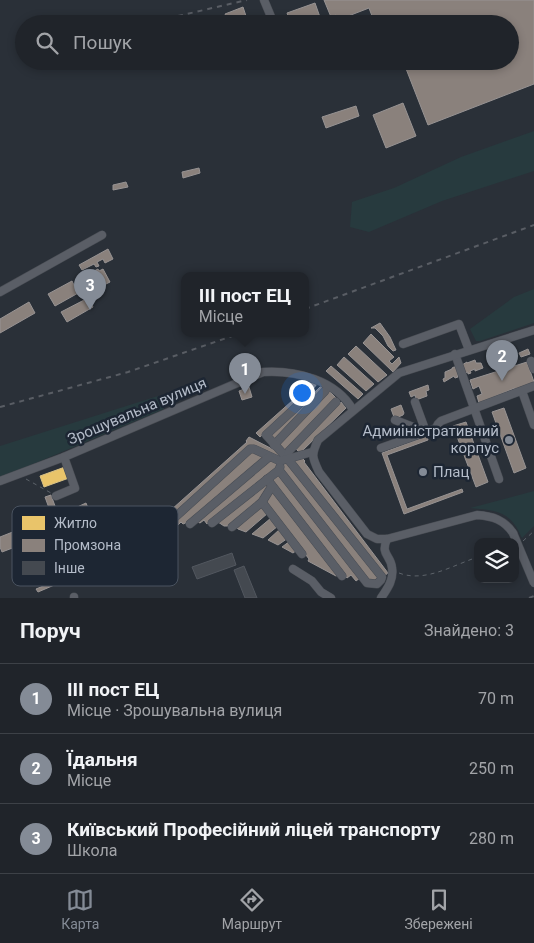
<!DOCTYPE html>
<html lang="uk">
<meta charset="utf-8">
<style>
:root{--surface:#20242a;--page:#2d3036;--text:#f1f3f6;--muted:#a2a4a8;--line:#3d4147;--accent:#848b96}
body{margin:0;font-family:Roboto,sans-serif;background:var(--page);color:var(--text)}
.controls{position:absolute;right:15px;bottom:15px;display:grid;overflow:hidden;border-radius:10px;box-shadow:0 2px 8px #0003}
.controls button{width:45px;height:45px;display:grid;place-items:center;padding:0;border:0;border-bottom:1px solid var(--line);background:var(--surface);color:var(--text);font:25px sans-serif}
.you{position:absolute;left:301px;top:392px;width:18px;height:18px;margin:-12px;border:4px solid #fff;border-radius:50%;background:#1a73e8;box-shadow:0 0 0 8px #1a73e833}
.badge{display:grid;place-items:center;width:32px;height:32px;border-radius:50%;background:var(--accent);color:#fff;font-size:16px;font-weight:700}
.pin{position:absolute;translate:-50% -41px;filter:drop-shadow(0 1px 2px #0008)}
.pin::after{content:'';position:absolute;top:26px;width:18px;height:15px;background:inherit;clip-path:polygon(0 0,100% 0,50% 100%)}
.popup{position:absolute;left:181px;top:272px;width:128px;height:65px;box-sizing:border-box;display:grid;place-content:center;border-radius:10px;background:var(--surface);filter:drop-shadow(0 1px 4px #0005);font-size:16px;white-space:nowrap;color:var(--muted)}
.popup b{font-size:19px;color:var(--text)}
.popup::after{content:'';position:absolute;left:50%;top:100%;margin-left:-10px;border:10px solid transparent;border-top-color:var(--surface)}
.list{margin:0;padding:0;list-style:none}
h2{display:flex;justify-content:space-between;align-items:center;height:65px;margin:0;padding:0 20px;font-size:21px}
h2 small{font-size:16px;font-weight:400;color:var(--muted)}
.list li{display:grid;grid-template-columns:32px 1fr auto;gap:15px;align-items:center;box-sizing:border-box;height:70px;padding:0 20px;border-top:1px solid var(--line)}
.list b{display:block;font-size:19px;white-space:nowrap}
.list p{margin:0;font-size:16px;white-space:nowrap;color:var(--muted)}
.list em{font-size:16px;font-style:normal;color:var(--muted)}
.icon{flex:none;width:28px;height:28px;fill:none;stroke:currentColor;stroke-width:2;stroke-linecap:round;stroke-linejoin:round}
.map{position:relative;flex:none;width:534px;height:598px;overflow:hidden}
.search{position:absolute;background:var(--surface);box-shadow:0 2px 8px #0003;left:15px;right:15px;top:15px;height:55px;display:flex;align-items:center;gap:12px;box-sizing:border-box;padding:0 18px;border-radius:28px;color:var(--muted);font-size:19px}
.sheet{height:275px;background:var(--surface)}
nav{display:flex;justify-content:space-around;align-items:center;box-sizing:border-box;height:70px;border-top:1px solid var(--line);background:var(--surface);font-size:14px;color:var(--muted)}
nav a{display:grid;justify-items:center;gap:2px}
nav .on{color:var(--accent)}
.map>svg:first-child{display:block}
.green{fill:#273a3e}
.homes{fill:#e9c46a;stroke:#d9c286}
.industry{fill:#8a817c;stroke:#979393}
.building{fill:#444950;stroke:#52575f}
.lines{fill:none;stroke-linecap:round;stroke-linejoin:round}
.minor-casing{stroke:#484c53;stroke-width:9}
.path{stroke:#5d636a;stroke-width:1;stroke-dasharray:4 4;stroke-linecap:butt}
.minor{stroke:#5a5e66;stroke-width:8}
.rail{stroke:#595d64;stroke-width:2;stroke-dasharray:5 5;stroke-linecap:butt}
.minor-bridge-casing{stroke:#484c53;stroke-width:9;stroke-linecap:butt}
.minor-bridge{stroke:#5a5e66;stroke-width:8}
.poi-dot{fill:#848b96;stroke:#1d2633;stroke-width:2}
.labels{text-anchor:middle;stroke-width:5;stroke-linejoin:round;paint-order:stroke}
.street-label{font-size:15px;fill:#b4bcc9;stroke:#1d2633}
.poi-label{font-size:15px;fill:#b4bcc9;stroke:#1d2633;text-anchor:end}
.key{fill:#1d2633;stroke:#4a5360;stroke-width:1}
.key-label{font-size:14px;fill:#b4bcc9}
</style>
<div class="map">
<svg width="534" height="598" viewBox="0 0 534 598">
<rect width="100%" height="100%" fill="#2a3038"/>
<g class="green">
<path d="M534 131V171L442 201 369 232 350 227 352 202 394 188 461 157Z"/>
<path d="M534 289V323L480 341H476L470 329 514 297Z"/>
<path d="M158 396 164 409 0 478V446Z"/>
<path d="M534 491V526L522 538C510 510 497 511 470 508Z"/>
</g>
<path class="homes" d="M65 467 69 478 44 487 40 476Z"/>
<g class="industry">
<path d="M324 0H534V84L428 125 403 61H510V24H375L369 8 338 20 336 15 331 17Z"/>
<path d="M315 3 321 20 310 24H291L287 13Z"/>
<path d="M243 7 248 22 243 24H229L225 14Z"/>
<path d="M403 103 416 136 386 148 373 115Z"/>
<path d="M356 106 359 116 326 128 322 117Z"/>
<path d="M199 168 200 173 183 178 182 172Z"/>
<path d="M126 182 128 187 113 190V185Z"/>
<path d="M108 249 113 259 105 263 103 259 97 262 99 266 96 267 94 264 82 270 79 265Z"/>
<path d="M98 269 99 271 103 269 110 282 102 286 94 271Z"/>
<path d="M92 275 97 285 96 286 98 291 89 296 87 294 83 296 80 292 55 306 48 294 72 281 77 291 79 290 78 287 82 284 80 281Z"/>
<path d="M88 298 93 307 67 322 61 312Z"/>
<path d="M29 302 35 313 0 333V319Z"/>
<path d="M380 323 390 337 396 350 393 351 388 346 383 336 375 328H371Z"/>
<path d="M371 334 394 357 389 361 392 364 399 357 401 363 393 372 363 343Z"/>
<path d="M356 346 387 375 378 382 348 354Z"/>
<path d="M528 349 530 354 521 357 519 353Z"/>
<path d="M344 357 374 384 366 391 337 365Z"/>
<path d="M475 360 476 363H481L483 368 475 371V369L470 371 471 373 468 374V372L465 373 462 365 467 362V363Z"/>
<path d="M527 362 534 382 515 390V388L479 403 477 396 482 394 479 386 473 389 470 380Z"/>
<path d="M331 366 363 394 358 399 326 371Z"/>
<path d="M454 367H457L459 375 457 376 458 377 455 378 454 376 444 382 443 379 445 378V372L452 369V368Z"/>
<path d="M310 380 317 384 313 389 315 391 309 396 307 394 260 437 256 433 302 392 300 390Z"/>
<path d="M428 385 429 390 426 391 427 396 416 400 415 395 411 397 409 392Z"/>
<path d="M321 386 325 388 275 439 271 435Z"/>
<path d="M249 387 252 397 242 400 239 391Z"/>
<path d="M329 391 336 398 284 452 277 444Z"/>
<path d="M341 402 346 408 300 453 295 448Z"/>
<path d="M401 405 404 413 403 415 396 418 394 417 391 409Z"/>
<path d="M504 408 526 468 514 473 492 412Z"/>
<path d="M466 422 488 482 476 487 453 426Z"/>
<path d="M427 436 428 440 387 455 407 509 462 489 463 492 404 514 382 453Z"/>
<path d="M249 437 280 453 278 458 252 445 164 523 168 528 154 531 152 527 247 442 246 441Z"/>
<path d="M253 451 257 455 259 453 263 457 190 521 183 524 181 522 178 525 174 521Z"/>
<path d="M302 458 305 461 304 462 388 573 384 576 294 461Z"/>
<path d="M272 460 279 466 207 524 204 520 200 523 196 521Z"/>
<path d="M288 461 380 578 376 582H369L282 470V466Z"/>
<path d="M279 474 360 578 356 581 351 575 347 578 271 481Z"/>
<path d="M266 483 269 486 265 497 230 526H224L218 522Z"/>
<path d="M273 491 338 575 336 576 308 561 309 559 265 502 268 496Z"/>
<path d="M51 495 59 517 53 519 45 497Z"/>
<path d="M86 503 88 508 64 519 62 514Z"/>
<path d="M261 505 268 513 246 532 238 529 236 527Z"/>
<path d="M271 518 278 526 263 538 252 534Z"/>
<path d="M38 522 44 536 2 552 0 547V537Z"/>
<path d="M280 529 288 538 278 545 268 540Z"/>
<path d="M290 541 297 550 293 553 282 547Z"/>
<path d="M58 580 59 583 38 592 36 589Z"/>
</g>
<g class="building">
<path d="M232 553 236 565 197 579 192 567Z"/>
<path d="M244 566 257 598H245L234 570Z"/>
</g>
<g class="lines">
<g class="minor-casing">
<g id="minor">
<path d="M264 0 274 24"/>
<path d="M0 292 102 235"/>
<path d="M403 344 459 324 469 350"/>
<path d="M455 354 499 479"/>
<path d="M531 361 534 369"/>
<path d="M522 391 534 425"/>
<path d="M415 402 426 432 436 428 438 424 441 421 534 386"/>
<path d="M274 445 325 391"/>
<path d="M381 448 426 432 395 420"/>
<path d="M287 458 266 435 307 397"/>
<path d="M279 470 367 583 377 584 381 580 382 577 287 458 289 451 336 402"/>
<path d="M267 479 342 576"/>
<path d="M0 481 64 457 263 372C296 370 336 380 353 410"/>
<path d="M56 496 75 488 64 457"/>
<path d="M262 502 302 554"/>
<path d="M172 520 250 449H254L280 461 312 452"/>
<path d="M212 523 279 470 280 467"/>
<path d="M190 524 269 457"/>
<path d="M232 527 262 502 272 486"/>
<path d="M513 533C504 520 493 516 477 515L387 539H377L367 534 319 472C312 457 311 455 318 440L399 373 534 330"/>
<path d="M293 569 312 581 321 592 331 598"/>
<path d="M74 598V597"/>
<path d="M381 598C387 589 394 580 392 568 391 555 380 555 387 539"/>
</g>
</g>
<g class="path">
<path d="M26 479 51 493"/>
<path d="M523 541 534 531"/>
<path d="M507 542 508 537"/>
<path d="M399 573C425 583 453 565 478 557"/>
</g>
<use href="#minor" class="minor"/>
<g class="rail">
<path d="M178 16 247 0"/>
<path d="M305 309 534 225"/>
<path d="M0 407 128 372 241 333"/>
<path d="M529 598 534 596"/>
</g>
<g class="minor-bridge-casing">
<path id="minor-bridge" d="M513 533 534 583"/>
</g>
<use href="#minor-bridge" class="minor-bridge"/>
</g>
<g class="poi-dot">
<circle cx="509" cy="440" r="5"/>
<circle cx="423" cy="472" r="5"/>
</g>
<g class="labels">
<g class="street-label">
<text transform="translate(137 411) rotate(-23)" y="5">Зрошувальна вулиця</text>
</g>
<g class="poi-label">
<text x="499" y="436">Адмиіністративний<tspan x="499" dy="17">корпус</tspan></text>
<text x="433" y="477" text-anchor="start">Плац</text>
</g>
</g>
<rect x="12" y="506" width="166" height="80" rx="8" class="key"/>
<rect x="22" y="516" width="23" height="14" fill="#e9c46a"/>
<rect x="22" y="539" width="23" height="13" fill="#8a817c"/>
<rect x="22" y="561" width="23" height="14" fill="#444950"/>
<g class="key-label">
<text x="54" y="528">Житло</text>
<text x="54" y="550">Промзона</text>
<text x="54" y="573">Інше</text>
</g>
</svg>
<div class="controls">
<button><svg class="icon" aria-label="layers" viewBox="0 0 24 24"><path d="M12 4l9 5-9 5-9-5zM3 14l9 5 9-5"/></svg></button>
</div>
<div class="you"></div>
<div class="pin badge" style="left:245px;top:394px">1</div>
<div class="popup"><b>III пост ЕЦ</b>Місце</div>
<div class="pin badge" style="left:502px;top:381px">2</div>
<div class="pin badge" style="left:90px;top:310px">3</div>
<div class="search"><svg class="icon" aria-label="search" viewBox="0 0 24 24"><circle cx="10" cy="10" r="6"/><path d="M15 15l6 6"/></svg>Пошук</div>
</div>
<section class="sheet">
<h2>Поруч<small>Знайдено: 3</small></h2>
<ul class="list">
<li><span class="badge">1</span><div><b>III пост ЕЦ</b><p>Місце · Зрошувальна вулиця</p></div><em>70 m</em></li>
<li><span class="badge">2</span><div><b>Їдальня</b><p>Місце</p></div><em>250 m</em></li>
<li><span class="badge">3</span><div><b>Київський Професійний ліцей транспорту</b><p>Школа</p></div><em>280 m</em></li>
</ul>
</section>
<nav>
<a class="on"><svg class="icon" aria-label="map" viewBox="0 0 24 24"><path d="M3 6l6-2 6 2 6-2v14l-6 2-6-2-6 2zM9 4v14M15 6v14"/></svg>Карта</a>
<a><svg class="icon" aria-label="directions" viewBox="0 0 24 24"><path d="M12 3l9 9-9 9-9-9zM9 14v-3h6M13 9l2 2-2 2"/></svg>Маршрут</a>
<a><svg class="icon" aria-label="saved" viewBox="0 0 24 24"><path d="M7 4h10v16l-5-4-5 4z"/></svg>Збережені</a>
</nav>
